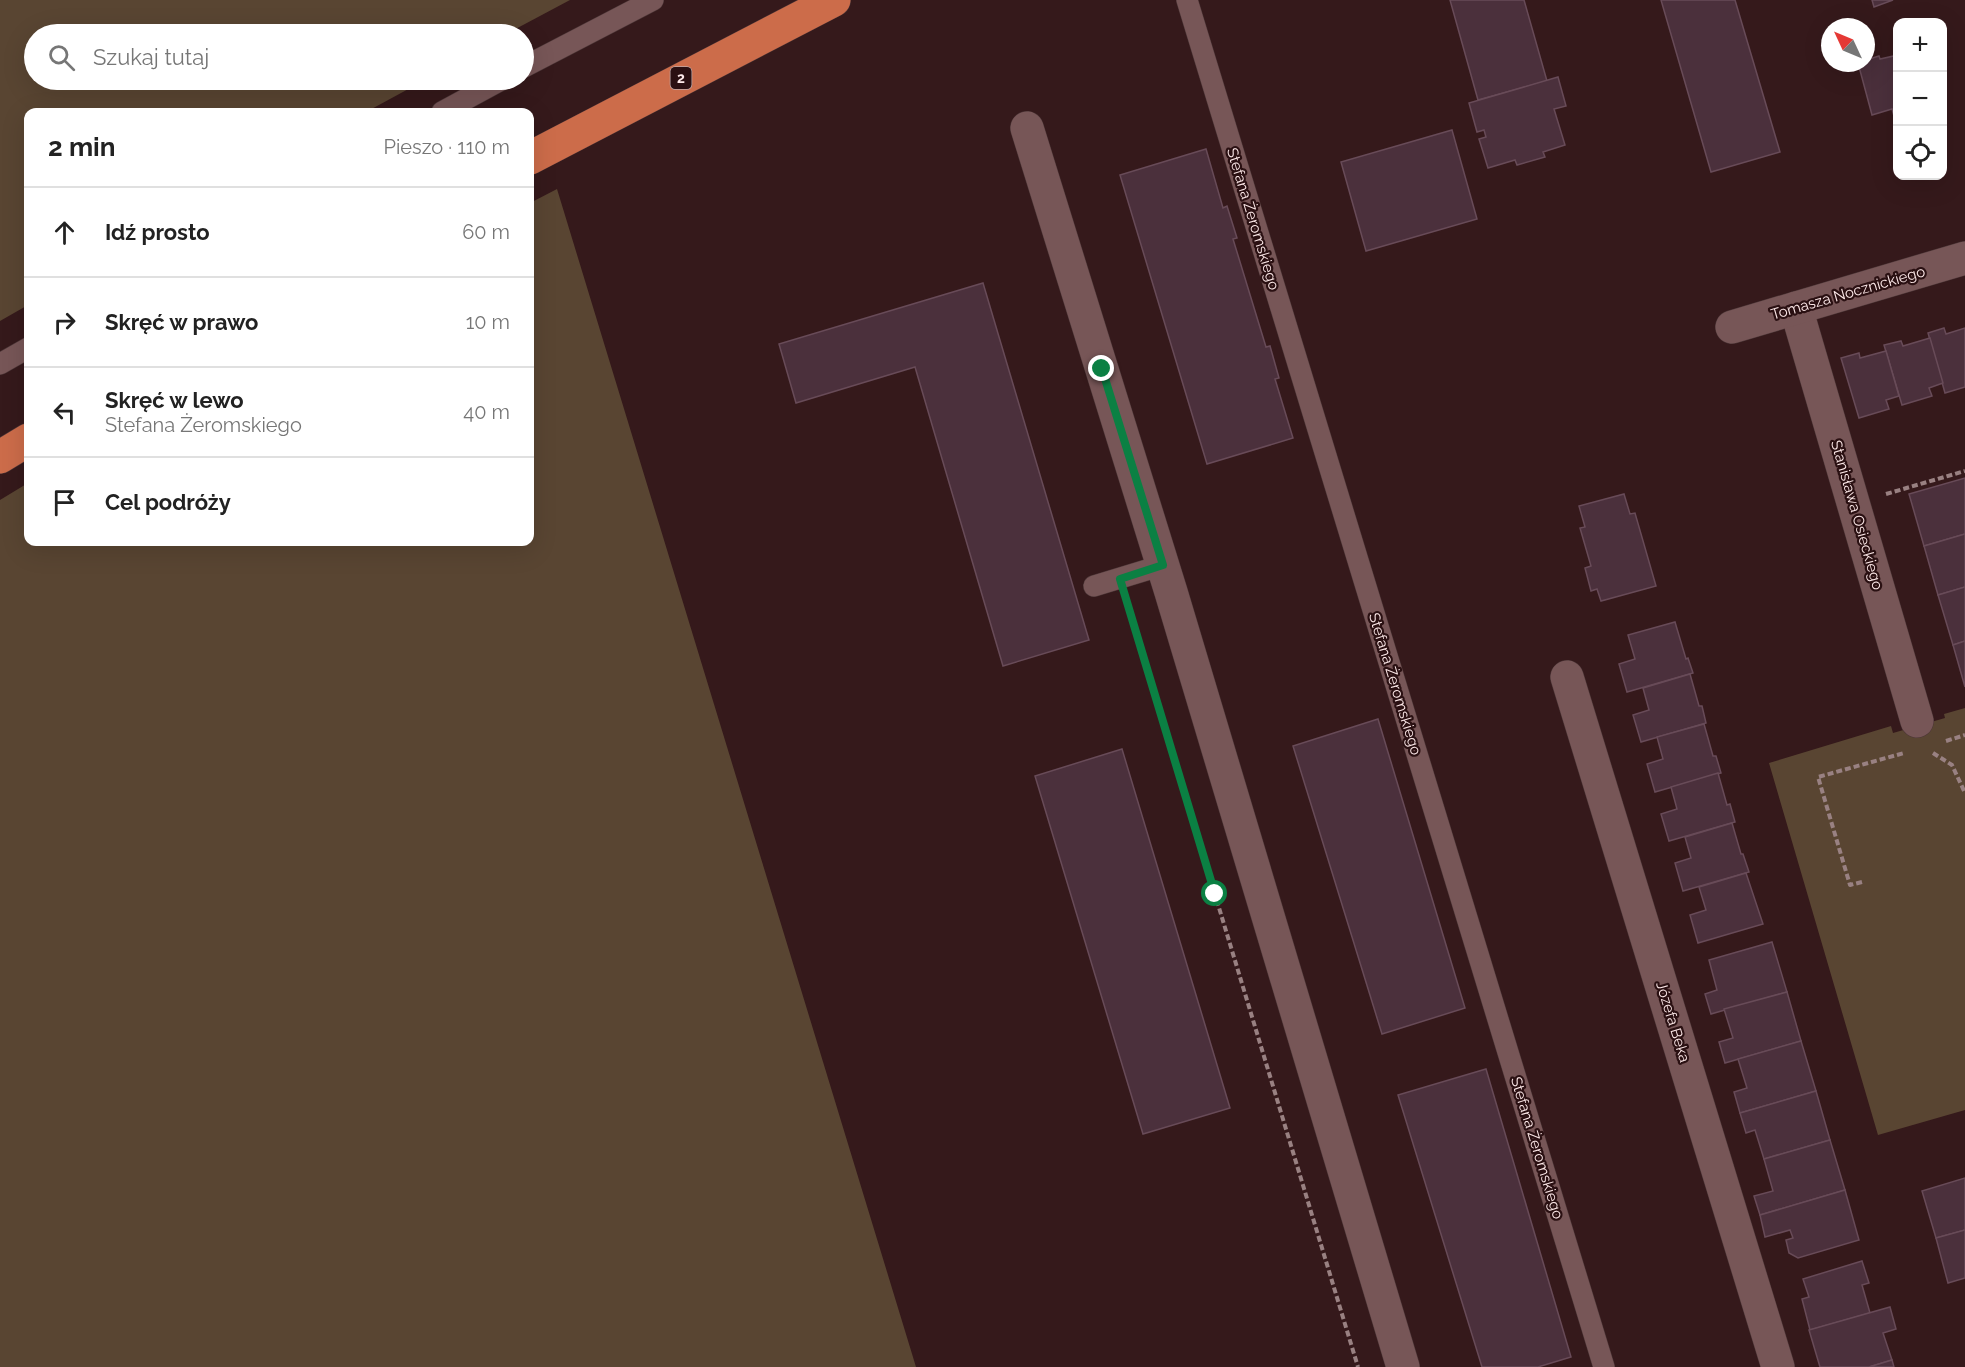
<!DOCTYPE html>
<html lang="pl">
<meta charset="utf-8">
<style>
:root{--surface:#fff;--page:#f6f6f6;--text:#222;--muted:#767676;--line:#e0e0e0}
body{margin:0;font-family:Raleway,sans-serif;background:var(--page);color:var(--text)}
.controls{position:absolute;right:18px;top:18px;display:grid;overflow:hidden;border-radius:12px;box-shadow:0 6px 24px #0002}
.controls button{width:54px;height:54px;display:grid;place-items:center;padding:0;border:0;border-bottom:2px solid var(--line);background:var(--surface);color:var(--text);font:30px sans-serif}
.compass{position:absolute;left:1821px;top:18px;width:54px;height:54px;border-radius:50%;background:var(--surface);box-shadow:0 6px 24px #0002;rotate:314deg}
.stop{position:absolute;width:18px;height:18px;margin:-14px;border:4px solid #0b8043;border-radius:50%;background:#fff}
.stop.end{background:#0b8043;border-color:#fff;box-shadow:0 2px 6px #0008}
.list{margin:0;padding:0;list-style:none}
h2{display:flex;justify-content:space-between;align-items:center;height:78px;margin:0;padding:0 24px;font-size:26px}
h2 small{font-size:20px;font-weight:400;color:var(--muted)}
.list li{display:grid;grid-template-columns:39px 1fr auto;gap:18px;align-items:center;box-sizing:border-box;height:90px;padding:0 24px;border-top:2px solid var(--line)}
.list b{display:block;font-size:22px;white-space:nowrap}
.list p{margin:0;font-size:20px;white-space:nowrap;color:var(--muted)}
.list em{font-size:20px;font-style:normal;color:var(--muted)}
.icon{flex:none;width:33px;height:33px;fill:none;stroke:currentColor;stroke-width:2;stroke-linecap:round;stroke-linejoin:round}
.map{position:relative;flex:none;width:1965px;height:1367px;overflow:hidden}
.search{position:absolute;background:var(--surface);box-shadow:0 6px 24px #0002;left:24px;top:24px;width:510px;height:66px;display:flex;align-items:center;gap:15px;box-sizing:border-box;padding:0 21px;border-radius:33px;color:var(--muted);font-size:22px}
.panel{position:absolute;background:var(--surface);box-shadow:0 6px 24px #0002;left:24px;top:108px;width:510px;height:438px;border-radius:12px}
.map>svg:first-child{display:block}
.green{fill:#594532}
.building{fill:#4b303c;stroke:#684b58;stroke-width:1.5}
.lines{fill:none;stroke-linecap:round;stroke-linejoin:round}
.service-casing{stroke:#4d3738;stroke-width:22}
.minor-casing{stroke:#4d3738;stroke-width:34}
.trunk-casing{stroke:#4d3738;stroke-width:34}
.path{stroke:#998182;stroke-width:4;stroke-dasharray:6 3;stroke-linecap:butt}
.service{stroke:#775657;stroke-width:21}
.minor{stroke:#775657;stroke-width:33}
.trunk{stroke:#cc6c4a;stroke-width:33}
.route{stroke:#0b8043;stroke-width:8}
.labels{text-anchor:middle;stroke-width:4.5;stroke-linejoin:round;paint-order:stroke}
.shield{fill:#2a1012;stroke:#bea9a9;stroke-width:1.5}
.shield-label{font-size:14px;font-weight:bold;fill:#feeaea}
.street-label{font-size:15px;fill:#feeaea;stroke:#2a1012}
</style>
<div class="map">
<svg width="1965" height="1367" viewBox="0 0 1965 1367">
<rect width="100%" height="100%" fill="#35191b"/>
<g class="green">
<path d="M0 0H570L506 34H34V80H425L366 112H28V305L0 321Z"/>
<path d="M557 189 916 1367H0V500L28 483V542H530V203Z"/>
<path d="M1965 708V1110L1878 1135 1769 763 1891 726 1893 733 1945 718 1944 714Z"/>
</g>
<g class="building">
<path d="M1450 0H1524L1547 81 1478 100Z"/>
<path d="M1661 0H1735L1780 152 1711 172Z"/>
<path d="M1872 0H1893L1874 7Z"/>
<path d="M1898 55V115L1894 116 1892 109 1872 115 1858 63H1866V60L1879 56 1880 59Z"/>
<path d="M1558 77 1566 106 1554 109 1565 145 1543 152 1545 157 1517 165 1515 160 1488 168 1479 139 1486 137 1484 130 1477 132 1469 103Z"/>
<path d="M1452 130 1477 219 1366 251 1341 162Z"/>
<path d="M1206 149 1223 208 1227 206 1237 238 1233 239 1266 347 1270 346 1279 378 1275 379 1293 438 1207 464 1120 175Z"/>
<path d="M983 283 1089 640 1003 666 915 367 796 403 779 344Z"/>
<path d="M1944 328 1946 334 1965 328V387L1945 393 1928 333Z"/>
<path d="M1930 338 1943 383 1929 388 1932 396 1902 405 1884 345 1901 341 1903 346Z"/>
<path d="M1886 351 1899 396 1886 400 1889 409 1859 418 1841 358 1859 353 1860 358Z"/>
<path d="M1965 478V534L1924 546 1909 494Z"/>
<path d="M1624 494 1630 514 1635 513 1656 586 1601 601 1597 589 1591 591 1585 568 1591 566 1580 528 1585 527 1579 506Z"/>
<path d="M1965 534V587L1938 595 1924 546Z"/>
<path d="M1965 587V641L1953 645 1938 595Z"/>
<path d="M1675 622 1686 659 1688 658 1693 673 1627 692 1619 664 1635 659 1628 635Z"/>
<path d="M1965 641V687L1953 645Z"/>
<path d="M1690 674 1699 706H1702L1706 723 1641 742 1633 715 1649 710 1643 688Z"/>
<path d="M1378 719 1465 1008 1382 1034 1293 746Z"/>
<path d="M1704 724 1713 756H1716L1721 773 1655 792 1647 764 1663 759 1657 737Z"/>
<path d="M1122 749 1230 1108 1143 1134 1035 776Z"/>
<path d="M1718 773 1727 805 1730 804 1735 822 1669 841 1661 814 1677 809 1671 787Z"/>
<path d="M1732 823 1741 854H1743L1749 872 1683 891 1675 863 1691 858 1685 837Z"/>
<path d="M1746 873 1763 924 1698 943 1690 915 1706 910 1699 887Z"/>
<path d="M1772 942 1787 992 1711 1014 1705 994 1717 990 1709 960Z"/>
<path d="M1787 992 1801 1041 1725 1063 1719 1042 1733 1038 1724 1009Z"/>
<path d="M1801 1041 1816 1091 1740 1113 1734 1092 1747 1088 1738 1059Z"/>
<path d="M1486 1069 1571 1357 1538 1367H1482L1398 1095Z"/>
<path d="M1816 1091 1830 1140 1764 1159 1755 1130 1746 1133 1740 1113Z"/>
<path d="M1830 1140 1845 1190 1760 1215 1754 1196 1773 1191 1764 1159Z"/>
<path d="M1965 1178V1230L1936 1238 1922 1191Z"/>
<path d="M1845 1190 1859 1240 1798 1258 1789 1253 1786 1240 1793 1238 1790 1230 1765 1237 1760 1215Z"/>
<path d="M1965 1230V1278L1948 1283 1936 1238Z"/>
<path d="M1862 1261 1869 1283 1862 1285 1870 1313 1810 1330 1802 1299 1809 1297 1803 1279Z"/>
<path d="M1890 1307 1896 1329 1883 1333 1892 1360 1869 1367H1820L1809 1330Z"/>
<path d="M1892 1360 1894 1367H1869Z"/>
</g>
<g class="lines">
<g class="service-casing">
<g id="service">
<path d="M1187 0 1604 1367"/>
<path d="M524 67 653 0"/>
<path d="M442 112 501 80"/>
<path d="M0 364 28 348"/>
<path d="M1094 586 1163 565"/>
</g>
</g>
<g class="minor-casing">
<g id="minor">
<path d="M1027 128 1171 592 1403 1367"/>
<path d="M1796 308 1917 721"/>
<path d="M1732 327 1965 258"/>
<path d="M1567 677 1778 1367"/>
</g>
</g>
<g class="trunk-casing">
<g id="trunk">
<path d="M530 158 834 0"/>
<path d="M0 457 28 440"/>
</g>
</g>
<g class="path">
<path d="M1886 494 1965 471"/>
<path d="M1128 607 1358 1367"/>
<path d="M1946 741 1965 735"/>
<path d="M1933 753 1952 765 1965 793"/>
<path d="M1862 882 1850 885 1818 777 1904 753"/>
</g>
<use href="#service" class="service"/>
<use href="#minor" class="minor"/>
<use href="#trunk" class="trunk"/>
</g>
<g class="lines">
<path class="route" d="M1102 369 1163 565 1120 579 1215 894"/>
</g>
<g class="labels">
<rect class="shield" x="670.5" y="67" width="21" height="22" rx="4.5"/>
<g class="shield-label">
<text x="681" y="83">2</text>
</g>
<g class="street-label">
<text transform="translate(1253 219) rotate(73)" y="5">Stefana Żeromskiego</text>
<text transform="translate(1848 293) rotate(-16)" y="5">Tomasza Nocznickiego</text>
<text transform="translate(1857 515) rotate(74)" y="5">Stanisława Osieckiego</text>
<text transform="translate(1395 684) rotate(73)" y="5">Stefana Żeromskiego</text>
<text transform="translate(1673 1022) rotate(73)" y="5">Józefa Beka</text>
<text transform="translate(1537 1148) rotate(73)" y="5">Stefana Żeromskiego</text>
</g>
</g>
</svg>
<div class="controls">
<button>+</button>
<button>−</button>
<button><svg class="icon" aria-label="locate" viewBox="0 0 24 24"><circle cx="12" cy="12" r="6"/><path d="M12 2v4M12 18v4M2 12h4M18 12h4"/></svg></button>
</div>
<svg class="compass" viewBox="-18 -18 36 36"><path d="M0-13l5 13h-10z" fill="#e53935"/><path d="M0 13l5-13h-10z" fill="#767676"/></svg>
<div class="stop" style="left:1215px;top:894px"></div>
<div class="stop end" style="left:1102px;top:369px"></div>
<div class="search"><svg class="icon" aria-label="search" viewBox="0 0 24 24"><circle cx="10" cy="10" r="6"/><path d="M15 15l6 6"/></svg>Szukaj tutaj</div>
<section class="panel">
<h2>2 min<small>Pieszo · 110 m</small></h2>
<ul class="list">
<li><svg class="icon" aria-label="ahead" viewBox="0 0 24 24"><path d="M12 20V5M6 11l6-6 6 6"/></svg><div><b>Idź prosto</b></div><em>60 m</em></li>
<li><svg class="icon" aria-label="right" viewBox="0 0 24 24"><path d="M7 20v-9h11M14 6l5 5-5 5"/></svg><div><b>Skręć w prawo</b></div><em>10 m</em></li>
<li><svg class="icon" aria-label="left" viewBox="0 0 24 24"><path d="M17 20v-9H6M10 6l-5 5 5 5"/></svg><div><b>Skręć w lewo</b><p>Stefana Żeromskiego</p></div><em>40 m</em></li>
<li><svg class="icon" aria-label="arrive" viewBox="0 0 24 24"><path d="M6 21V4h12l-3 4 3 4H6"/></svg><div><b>Cel podróży</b></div></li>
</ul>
</section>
</div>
